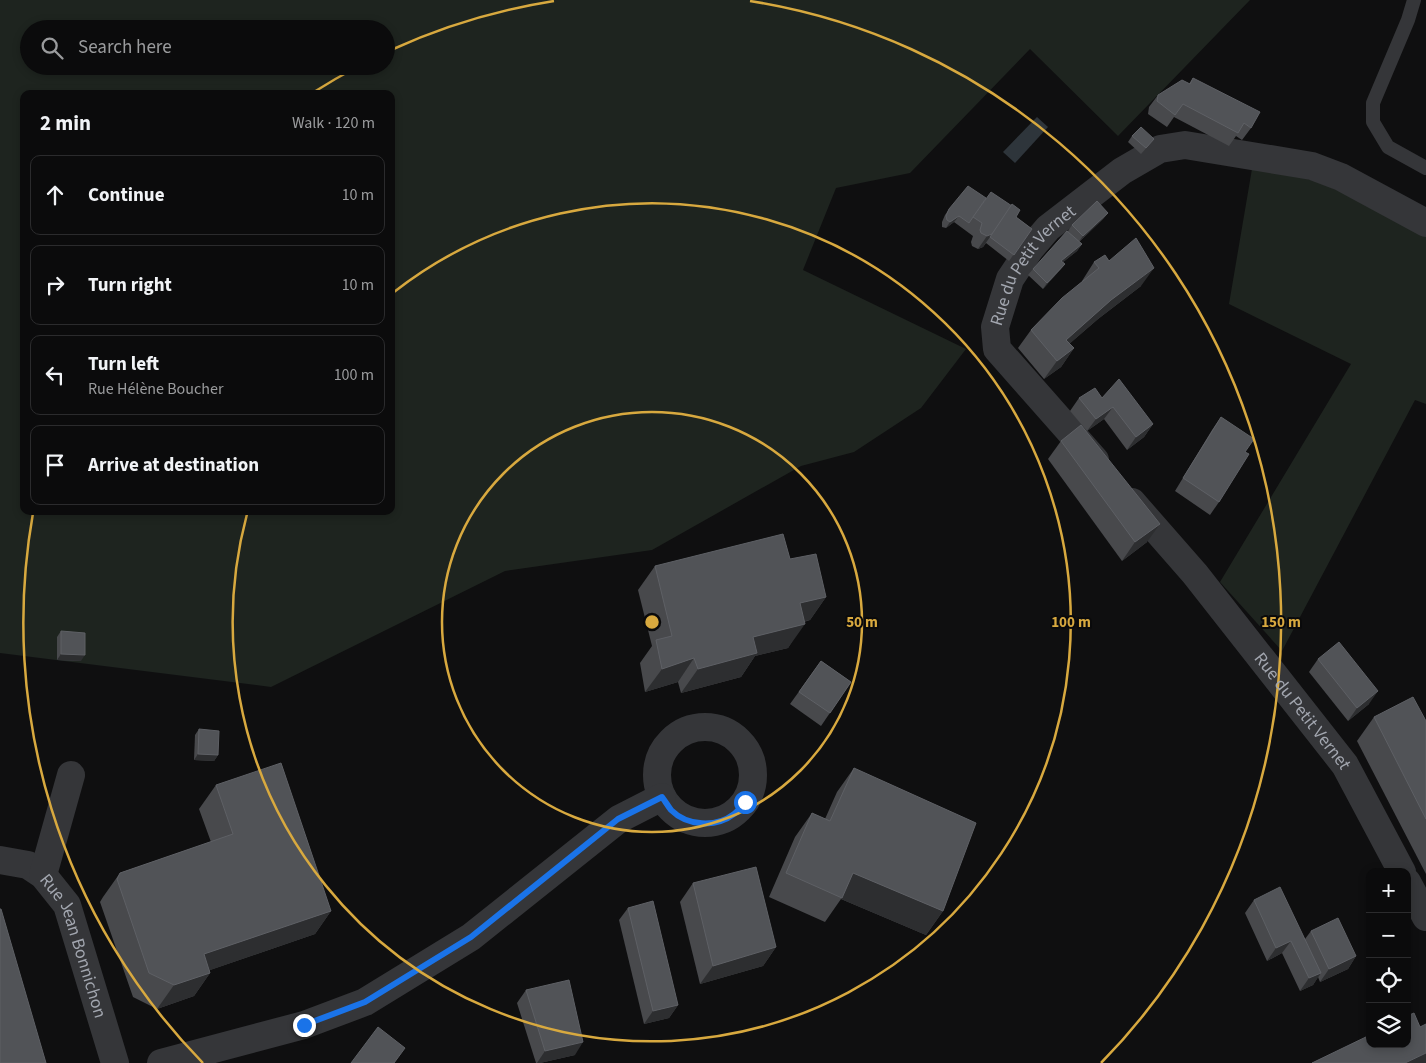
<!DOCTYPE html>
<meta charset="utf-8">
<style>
:root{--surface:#0b0b0c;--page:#141415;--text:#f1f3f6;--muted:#9a9b9d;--line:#2b2b2d}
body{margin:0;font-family:"Source Sans 3",sans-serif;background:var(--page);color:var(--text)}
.controls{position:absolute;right:15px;bottom:15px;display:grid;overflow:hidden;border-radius:10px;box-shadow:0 2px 8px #0003}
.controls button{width:45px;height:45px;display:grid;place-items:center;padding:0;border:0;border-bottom:1px solid var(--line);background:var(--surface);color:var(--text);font:25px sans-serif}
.stop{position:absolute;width:15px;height:15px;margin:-11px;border:4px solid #1a73e8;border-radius:50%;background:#fff}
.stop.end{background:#1a73e8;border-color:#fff;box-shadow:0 1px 5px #0008}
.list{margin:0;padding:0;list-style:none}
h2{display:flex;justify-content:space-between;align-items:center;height:65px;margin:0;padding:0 20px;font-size:21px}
h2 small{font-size:16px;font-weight:400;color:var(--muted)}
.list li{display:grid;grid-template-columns:32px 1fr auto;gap:15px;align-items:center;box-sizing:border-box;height:80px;margin:0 10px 10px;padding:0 10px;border:1px solid var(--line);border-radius:10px}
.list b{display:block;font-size:19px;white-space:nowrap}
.list p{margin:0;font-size:16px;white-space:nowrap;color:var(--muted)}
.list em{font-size:16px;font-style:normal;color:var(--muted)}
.icon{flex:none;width:28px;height:28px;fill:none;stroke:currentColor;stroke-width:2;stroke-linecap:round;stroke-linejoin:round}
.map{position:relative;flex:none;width:1426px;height:1063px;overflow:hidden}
.search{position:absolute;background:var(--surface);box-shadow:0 2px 8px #0003;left:20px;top:20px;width:375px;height:55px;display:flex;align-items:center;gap:12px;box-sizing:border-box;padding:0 18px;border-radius:28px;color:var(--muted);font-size:19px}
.panel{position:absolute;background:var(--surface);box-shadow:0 2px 8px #0003;left:20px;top:90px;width:375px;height:425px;border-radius:10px}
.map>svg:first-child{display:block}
.green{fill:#1e241f;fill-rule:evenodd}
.water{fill:#2e353b}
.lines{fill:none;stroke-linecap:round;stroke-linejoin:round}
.service{stroke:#353639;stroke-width:14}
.minor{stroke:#353639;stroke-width:28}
.wall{fill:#48494c}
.shaded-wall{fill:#2d2e30}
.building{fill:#515357;stroke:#5e6065}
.route{stroke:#1a73e8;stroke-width:6}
.ring{fill:none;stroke:#d8a93f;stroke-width:2.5}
.labels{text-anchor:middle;stroke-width:4;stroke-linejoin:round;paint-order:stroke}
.street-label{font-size:18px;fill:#a2a6af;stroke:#0a0a0b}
.centre{fill:#d8a93f;stroke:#0a0a0b;stroke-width:2.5}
.ring-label{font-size:15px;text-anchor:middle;font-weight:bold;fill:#d8a93f;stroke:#0a0a0b;stroke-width:4;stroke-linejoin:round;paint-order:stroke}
</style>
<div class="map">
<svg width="1426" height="1063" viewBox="0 0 1426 1063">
<rect width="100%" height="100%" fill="#0f0f10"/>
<g class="green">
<path d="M0 0H1250L1118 136 1030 49 910 173 836 188 803 270 966 349 921 408 854 452 801 466 652 550 505 571 271 687 0 653ZM29 29H386V66H29ZM24 94H391V511H24Z"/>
<path d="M1253 163 1322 183 1397 219 1426 235V404L1415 400 1282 651 1220 582 1351 364 1229 304Z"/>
</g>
<path class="water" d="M1037 117 1048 127 1015 163 1003 152Z"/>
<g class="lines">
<path class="service" d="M1414 0 1408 20 1373 103V122L1388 147 1426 168"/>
<g class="minor">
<path id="s1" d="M1095 460 997 349 995 327 1010 279 1030 249 1048 228 1122 171 1160 149 1185 145 1312 166 1341 177 1426 223"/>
<path id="s2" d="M1132 502 1195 574 1345 765 1402 872"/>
<circle cx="705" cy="775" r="48"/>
<path id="s3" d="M0 860 28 865 43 875 67 905 115 1063"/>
<path d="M43 875 71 775"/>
<path d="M1407 882 1426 917"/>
<path d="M161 1063 304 1025 365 1002 471 937 619 819 662 797"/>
</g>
</g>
<g class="wall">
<path d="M1193 78 1251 128 1242 140 1236 136 1229 146 1174 117 1167 127 1148 114 1149 107 1158 95 1189 84Z"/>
<path d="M1132 136 1149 145 1141 154 1128 142Z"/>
<path d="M949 209 1016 217 1032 229 1009 261 986 243 983 247 978 249 972 246 971 242 973 236 954 222 946 228 942 227V222L945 215Z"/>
<path d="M1108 213 1103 219 1079 242 1082 244 1077 251 1063 262 1065 264 1060 270 1043 289 1028 275 1033 269 1068 231 1072 225Z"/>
<path d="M1109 261 1141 286 1098 319 1069 344 1074 348 1061 367 1044 379 1018 348 1031 330 1082 282V281L1094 262Z"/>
<path d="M1079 398H1102L1153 424 1144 437 1127 450 1104 419 1087 431 1070 411Z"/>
<path d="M1221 417 1245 452 1219 502 1210 515 1175 491 1212 430Z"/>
<path d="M1061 441 1147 542 1122 561 1048 459Z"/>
<path d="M790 559 826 597 810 620 804 622 788 648 755 656 741 677 681 693 678 682 645 692 640 663 652 646 638 590 655 566Z"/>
<path d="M61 631 81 661 57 660V637Z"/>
<path d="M1318 659 1369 704 1348 721 1309 672Z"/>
<path d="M821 661 851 682 821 726 790 704Z"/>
<path d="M1374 717 1426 721V874L1357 741Z"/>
<path d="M199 729 218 755 214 761 194 760 195 735Z"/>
<path d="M854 768 943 911 926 935 841 899 825 922 769 897 795 837 812 813 825 819 837 792Z"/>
<path d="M216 785 331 911 315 934 210 970V973L194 996 157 1009 133 997 100 902 103 897 120 873 211 842 199 809Z"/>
<path d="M693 883 776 947 763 966 700 984 680 902Z"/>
<path d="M1254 900 1305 939 1311 931 1356 956 1348 969 1320 982 1318 977 1313 985 1300 991 1282 953 1267 961 1245 913Z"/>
<path d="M628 908 678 1005 669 1018 644 1024 619 920Z"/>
<path d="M526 990 575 1055 540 1063H536L517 1003Z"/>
</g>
<g class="shaded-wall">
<path d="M1108 213 1103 219 1078 243 1083 236Z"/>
<path d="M959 216 954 222 946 228 950 222Z"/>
<path d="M992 234 983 247 978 249 987 236Z"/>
<path d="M1082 244 1077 251 1057 267 1061 261Z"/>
<path d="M1065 264 1060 270 1043 289 1047 283Z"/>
<path d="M1154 268 1141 286 1098 319 1053 358 1066 340 1111 300Z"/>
<path d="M1074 348 1061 367 1044 379 1057 361Z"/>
<path d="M1113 407 1104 419 1087 431 1096 419Z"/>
<path d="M1153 424 1144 437 1127 450 1136 437Z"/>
<path d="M1160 524 1147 542 1122 561 1135 542Z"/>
<path d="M826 597 810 620 784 626 800 603Z"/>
<path d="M805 624 788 648 755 656 741 677 681 693 698 669 753 637Z"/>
<path d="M61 654 85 655 81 661 57 660Z"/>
<path d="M694 658 678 682 645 692 662 669Z"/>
<path d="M1378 691 1369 704 1348 721 1357 708Z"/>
<path d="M198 754 218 755 214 761 194 760Z"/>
<path d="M853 873 943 911 926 935 841 899Z"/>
<path d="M331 911 315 934 187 978 204 954Z"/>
<path d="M1291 941 1282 953 1267 961 1276 948Z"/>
<path d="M776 947 763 966 700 984 713 966Z"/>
<path d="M1356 956 1348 969 1320 982 1329 969Z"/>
<path d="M210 973 194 996 157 1009 174 985Z"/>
<path d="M1321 973 1313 985 1300 991 1309 978Z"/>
<path d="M678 1005 669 1018 644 1024 653 1011Z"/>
<path d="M583 1042 575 1055 540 1063H537L545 1051Z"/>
<path d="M1426 1053V1063H1405Z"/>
</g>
<g class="building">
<path d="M1193 78 1260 112 1251 128 1244 123 1238 133 1183 104 1175 115 1157 101 1158 95 1182 80 1190 84Z"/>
<path d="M1141 127 1154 139 1146 148 1132 136Z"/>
<path d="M968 186 986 198 969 223 959 216 950 222 947 220 946 216 949 209Z"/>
<path d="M991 192 1012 206 992 234 987 236 981 233 980 230 982 223 973 217Z"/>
<path d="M1097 201 1108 213 1083 236 1072 225Z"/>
<path d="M1012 204 1020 210 1016 217 1032 229 1014 255 990 237Z"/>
<path d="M1067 231 1082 244 1061 261 1065 264 1047 283 1033 269Z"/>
<path d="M1136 238 1154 268 1111 300 1066 340 1074 348 1057 361 1031 330 1062 298 1099 268 1094 262 1105 255 1109 261Z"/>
<path d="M1119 379 1153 424 1136 437 1113 407 1096 419 1079 398 1095 388 1102 398Z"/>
<path d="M1221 417 1254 439 1245 452 1249 454 1219 502 1183 478Z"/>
<path d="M1081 425 1160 524 1135 542 1061 441Z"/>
<path d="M783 534 790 559 816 554 826 597 800 603 805 624 753 637 757 653 698 669 694 658 662 669 656 640 672 636 655 566Z"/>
<path d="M61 631 85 633V655L61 654Z"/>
<path d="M1339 642 1378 691 1357 708 1318 659Z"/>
<path d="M821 661 851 682 830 713 799 692Z"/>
<path d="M1413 697 1426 721V819L1374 717Z"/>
<path d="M199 729 219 731 218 755 198 754Z"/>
<path d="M281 763 331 911 204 954 210 973 174 985 149 973 117 879 120 873 233 834 216 785Z"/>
<path d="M854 768 976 823 943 911 853 873 842 898 786 873 812 813 830 821Z"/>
<path d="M756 867 776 947 713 966 693 883Z"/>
<path d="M1280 887 1321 973 1309 978 1291 941 1276 948 1254 900Z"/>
<path d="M653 901 678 1005 653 1011 628 908Z"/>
<path d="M0 909H1L46 1063H0Z"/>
<path d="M1338 918 1356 956 1329 969 1311 931Z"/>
<path d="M569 980 583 1042 545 1051 526 990Z"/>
<path d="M1414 1013 1420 1027 1426 1024V1053L1405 1063H1312L1370 1035V1044H1407V1016Z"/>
<path d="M378 1027 405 1048 394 1063H351Z"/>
</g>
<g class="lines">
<path class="route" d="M304 1025 365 1002 471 937 618 819 662 797C665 801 668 806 671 810 687 826 716 828 734 814 738 811 742 806 745 802"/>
</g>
<g class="ring">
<circle cx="652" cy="622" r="210"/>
<path d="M394 292A419 419 0 1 1 247 514"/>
<path d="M203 1063A629 629 0 0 1 33 513M314 92A629 629 0 0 1 357 67M391 50A629 629 0 0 1 554 1M750 1A629 629 0 0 1 1101 1063"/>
</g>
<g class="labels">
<g class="street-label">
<text dy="6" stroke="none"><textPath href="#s1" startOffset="244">Rue du Petit Vernet</textPath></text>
<text dy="6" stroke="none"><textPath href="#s2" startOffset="270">Rue du Petit Vernet</textPath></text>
<text dy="6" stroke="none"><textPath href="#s3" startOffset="125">Rue Jean Bonnichon</textPath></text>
</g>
</g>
<circle cx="652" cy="622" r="8" class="centre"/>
<g class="ring-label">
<text x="862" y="627">50 m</text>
<text x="1071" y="627">100 m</text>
<text x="1281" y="627">150 m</text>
</g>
</svg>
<div class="controls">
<button>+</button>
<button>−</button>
<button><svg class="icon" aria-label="locate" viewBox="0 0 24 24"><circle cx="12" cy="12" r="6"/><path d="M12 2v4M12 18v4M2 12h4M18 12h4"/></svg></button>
<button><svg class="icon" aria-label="layers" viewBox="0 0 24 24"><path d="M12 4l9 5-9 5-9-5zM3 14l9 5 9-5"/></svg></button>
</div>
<div class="stop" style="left:745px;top:802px"></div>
<div class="stop end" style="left:304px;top:1025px"></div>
<div class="search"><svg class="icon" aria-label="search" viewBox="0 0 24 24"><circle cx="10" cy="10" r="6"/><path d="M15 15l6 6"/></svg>Search here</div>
<section class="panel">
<h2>2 min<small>Walk · 120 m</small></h2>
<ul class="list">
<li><svg class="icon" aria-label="ahead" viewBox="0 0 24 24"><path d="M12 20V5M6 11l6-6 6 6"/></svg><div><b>Continue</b></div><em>10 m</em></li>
<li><svg class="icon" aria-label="right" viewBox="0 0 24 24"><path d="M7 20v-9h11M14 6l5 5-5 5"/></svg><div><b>Turn right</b></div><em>10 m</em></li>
<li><svg class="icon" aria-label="left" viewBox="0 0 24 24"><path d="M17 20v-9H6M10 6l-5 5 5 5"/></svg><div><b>Turn left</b><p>Rue Hélène Boucher</p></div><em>100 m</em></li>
<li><svg class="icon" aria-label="arrive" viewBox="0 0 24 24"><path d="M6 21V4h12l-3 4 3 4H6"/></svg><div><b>Arrive at destination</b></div></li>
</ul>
</section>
</div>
